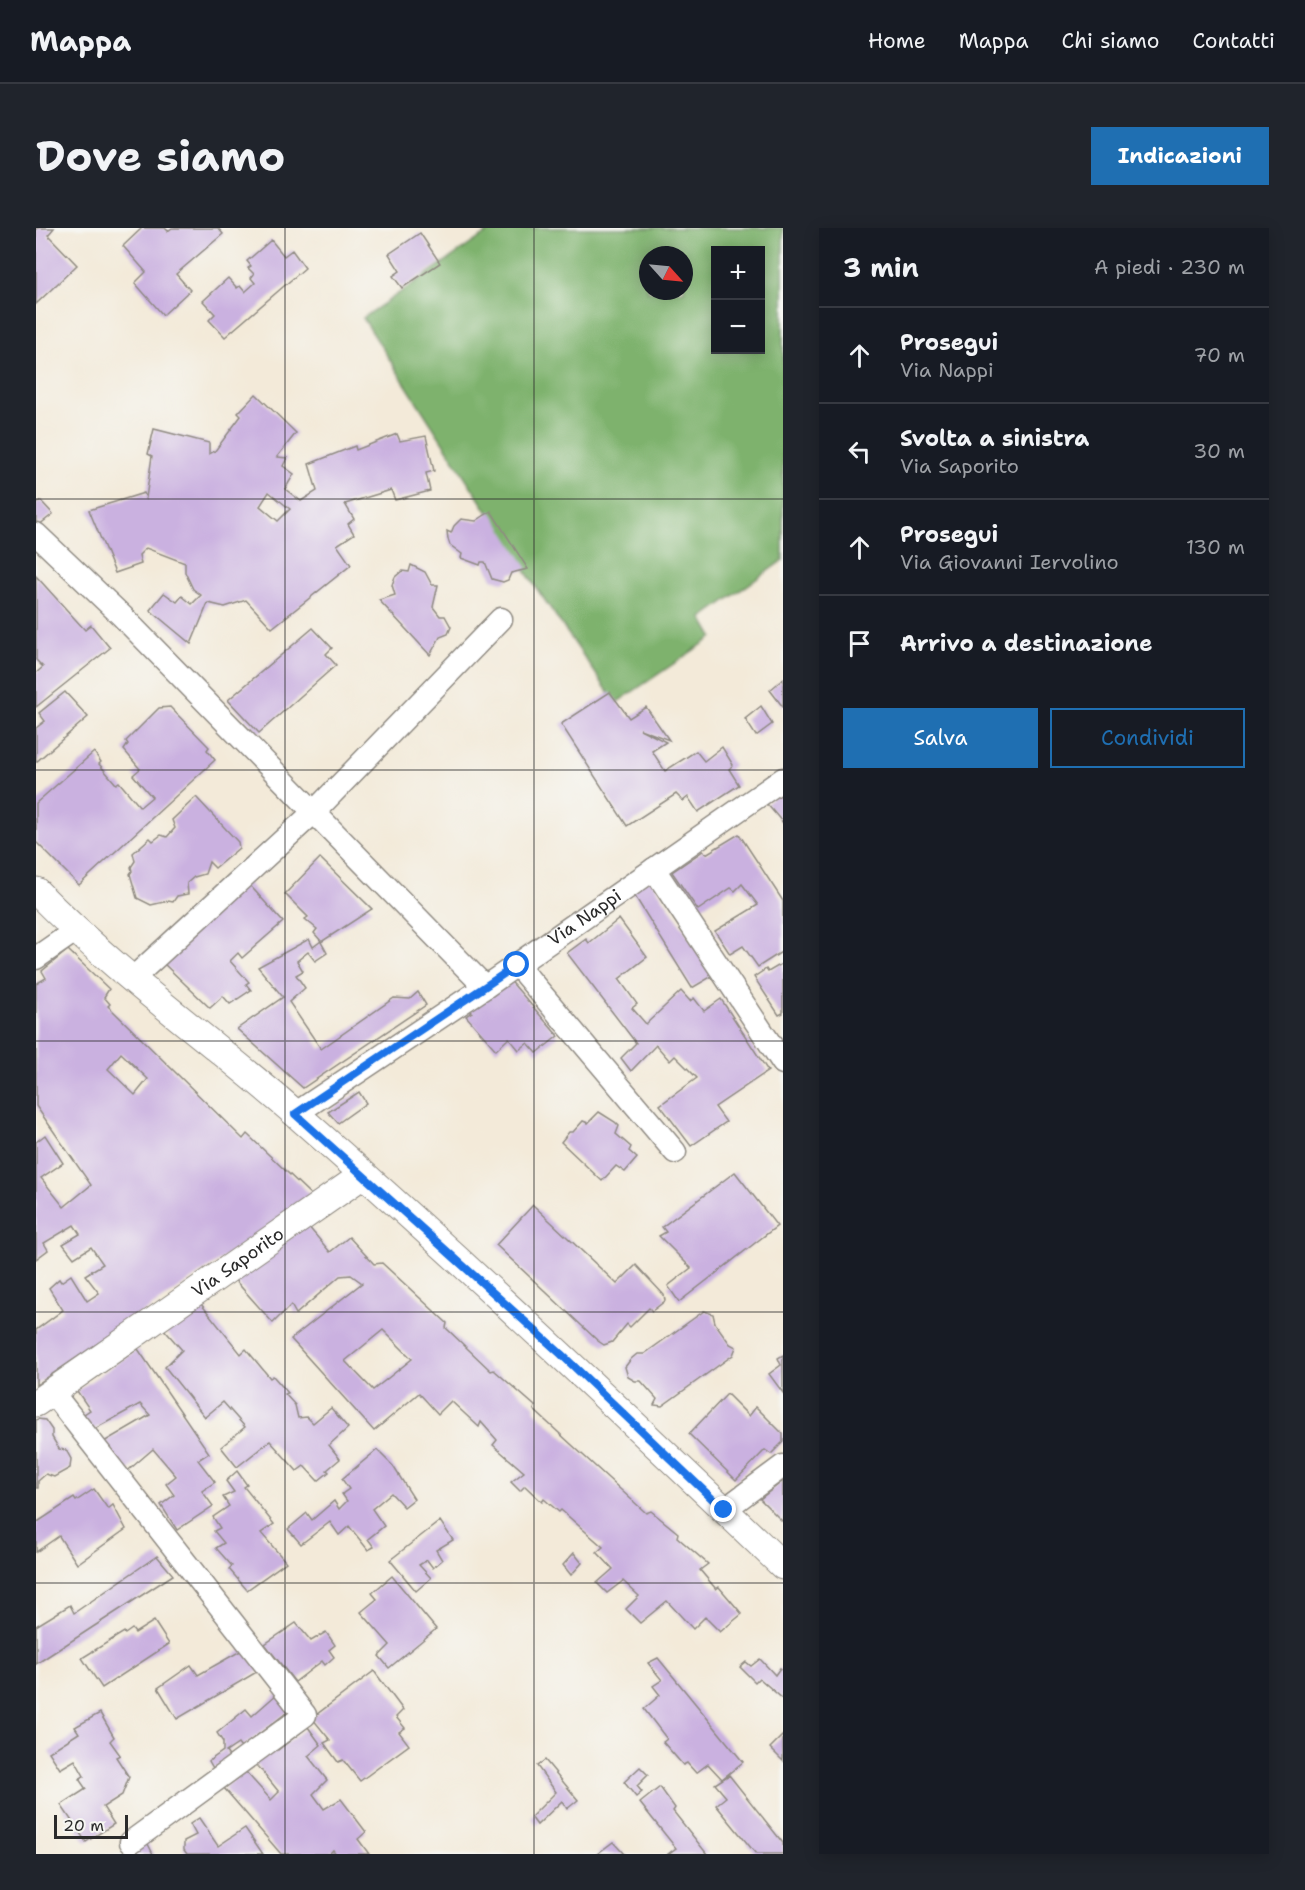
<!DOCTYPE html>
<html lang="it">
<meta charset="utf-8">
<style>
:root{--surface:#171b24;--page:#20242c;--text:#f1f3f6;--muted:#9ea1a6;--line:#363941;--accent:#1f6fb2}
body{margin:0;font-family:"Shantell Sans",sans-serif;background:var(--page);color:var(--text)}
.controls{position:absolute;right:18px;top:18px;display:grid;overflow:hidden;border-radius:0px;box-shadow:0 3px 15px #0003}
.controls button{width:54px;height:54px;display:grid;place-items:center;padding:0;border:0;border-bottom:2px solid var(--line);background:var(--surface);color:var(--text);font:30px sans-serif}
.compass{position:absolute;left:603px;top:18px;width:54px;height:54px;border-radius:50%;background:var(--surface);box-shadow:0 3px 15px #0003;rotate:117deg}
.scale{position:absolute;left:18px;bottom:15px;width:74px;box-sizing:border-box;padding-left:6px;border:3px solid #2b2b2b;border-top:0;font-size:16px;line-height:21px;white-space:nowrap;color:#2b2b2b;-webkit-text-stroke:4px #f6f6f2;paint-order:stroke}
.stop{position:absolute;width:18px;height:18px;margin:-14px;border:4px solid #1a73e8;border-radius:50%;background:#fff}
.stop.end{background:#1a73e8;border-color:#fff;box-shadow:0 2px 6px #0008}
.list{margin:0;padding:0;list-style:none}
h2{display:flex;justify-content:space-between;align-items:center;height:78px;margin:0;padding:0 24px;font-size:26px}
h2 small{font-size:20px;font-weight:400;color:var(--muted)}
.list li{display:grid;grid-template-columns:39px 1fr auto;gap:18px;align-items:center;box-sizing:border-box;height:96px;padding:0 24px;border-top:2px solid var(--line)}
.list b{display:block;font-size:22px;white-space:nowrap}
.list p{margin:0;font-size:20px;white-space:nowrap;color:var(--muted)}
.list em{font-size:20px;font-style:normal;color:var(--muted)}
.actions{display:flex;gap:12px;padding:18px 24px}
.actions a{flex:1;padding:14px 0;border:2px solid var(--accent);border-radius:0px;text-align:center;font-size:21px;color:var(--accent)}
.actions .main{background:var(--accent);color:#fff}
.icon{flex:none;width:33px;height:33px;fill:none;stroke:currentColor;stroke-width:2;stroke-linecap:round;stroke-linejoin:round}
.map{position:relative;flex:none;width:747px;height:1626px;overflow:hidden;border-radius:0px}
header{display:flex;align-items:center;gap:36px;box-sizing:border-box;height:84px;padding:0 30px;background:var(--surface);border-bottom:2px solid var(--line)}
header strong{font-size:28px}
nav{display:flex;gap:33px;margin-inline-start:auto;font-size:21px}
.intro{display:flex;align-items:center;justify-content:space-between;box-sizing:border-box;height:144px;padding:0 36px}
h1{margin:0;font-size:42px}
.button{padding:15px 27px;border-radius:0px;background:var(--accent);color:#fff;font-size:21px;font-weight:700}
main{display:flex;gap:36px;padding:0 36px}
aside{flex:1;background:var(--surface);border-radius:0px;box-shadow:0 3px 15px #0003}
.map>svg:first-child{display:block}
.forest{fill:#7eb26d;stroke:#546e4c;stroke-width:1.5;fill-rule:evenodd}
.building{fill:#cab1e0;fill-rule:evenodd}
.lines{fill:none;stroke-linecap:round;stroke-linejoin:round}
.minor-casing{stroke:#8f8a82;stroke-width:25}
.tertiary-casing{stroke:#8f8a82;stroke-width:29}
.minor{stroke:#fff;stroke-width:22}
.tertiary{stroke:#fff;stroke-width:27}
.route{stroke:#1a73e8;stroke-width:8}
.grid{fill:none;stroke:#2b2b2b;stroke-width:1.5;stroke-opacity:0.55}
.labels{text-anchor:middle;stroke-width:6;stroke-linejoin:round;paint-order:stroke}
.street-label{font-size:18px;fill:#2b2b2b;stroke:#f6f6f2}
</style>
<header>
<strong>Mappa</strong>
<nav><a>Home</a><a>Mappa</a><a>Chi siamo</a><a>Contatti</a></nav>
</header>
<div class="intro"><h1>Dove siamo</h1><a class="button">Indicazioni</a></div>
<main>
<div class="map">
<svg width="747" height="1626" viewBox="0 0 747 1626">
<rect width="100%" height="100%" fill="#f6f6f2"/>
<filter id="ink" filterUnits="userSpaceOnUse"><feTurbulence type="fractalNoise" baseFrequency=".0167" numOctaves="2"/><feDisplacementMap in="SourceGraphic" scale="12" xChannelSelector="R" yChannelSelector="G"/><feConvolveMatrix kernelMatrix="1 2 1 2 8 2 1 2 1" color-interpolation-filters="sRGB"/></filter>
<filter id="wash" filterUnits="userSpaceOnUse"><feTurbulence type="fractalNoise" baseFrequency=".008" numOctaves="4" result="noise"/><feDisplacementMap in="SourceGraphic" scale="24" xChannelSelector="R" yChannelSelector="G"/><feGaussianBlur stdDeviation="1.35" result="paint"/><feColorMatrix in="noise" values="0 0 0 0 0 0 0 0 0 0 0 0 0 0 0 0 0 1.4 0 .05"/><feComposite in="paint" operator="in"/></filter>
<g filter="url(#wash)">
<rect width="100%" height="100%" fill="#f3ead9"/>
<path class="forest" d="M458 0H747V332L666 390 677 409 580 475 499 358 327 90ZM680 22H724V122H680ZM612 27H648V63H612Z"/>
<g id="blocks">
<g class="building">
<path d="M0 0H18L12 7 41 37 0 76Z"/>
<path d="M106 0H129L132 3 136 0H182L187 6 140 46 154 62 127 87 99 55 110 44 87 18Z"/>
<path d="M384 5 404 35 366 60 357 48 364 43 353 26Z"/>
<path d="M235 12 248 28 256 22 269 40 189 109 173 92 179 86 167 73 192 50 201 60 204 58 209 64 219 55 215 50 218 46 212 40 215 38 211 33Z"/>
<path d="M220 166 260 205 241 229 251 230 247 238 258 246 249 261 265 273 281 263 273 236 319 218 320 222 361 206 364 213 390 208 398 243 390 245 394 263 359 272 355 262 309 276 318 291 312 296 318 306 301 317 315 337 236 400 210 372 189 379 172 375 155 416 114 382 128 365 141 374 146 368 156 376 165 367 157 361 149 344V335L110 320 103 327 105 336 79 345 53 282 108 265 110 270 116 228 112 226 118 201 173 215V226L179 223 205 188 202 185ZM233 264 254 281 242 293 224 278Z"/>
<path d="M5 273 17 286 3 297 0 294V276Z"/>
<path d="M455 283 492 341 475 345 472 352 467 354 456 351 449 334H445L444 337 425 330 426 326 414 317 412 311 411 303 415 305 418 298 425 291 440 293Z"/>
<path d="M375 337 389 344 396 357H402L397 379 404 388H409L415 399 412 406 404 409 394 427 343 372 359 367 356 357 359 349 366 343 373 344Z"/>
<path d="M0 348 49 402 55 397 74 420 0 479V445L7 439 0 432Z"/>
<path d="M277 400 296 420 290 426 300 437 223 505 192 472Z"/>
<path d="M747 451V479L734 462Z"/>
<path d="M29 464 52 489 0 534V500L9 493 3 485Z"/>
<path d="M574 464 593 490 610 479 633 512 604 501 630 514 616 523 629 543 660 523 668 533 686 519 697 537 693 541 703 557 662 584 652 569 647 573 640 566 591 598 525 496Z"/>
<path d="M725 478 736 496 720 508 709 491Z"/>
<path d="M134 479 173 519 171 522 179 532 43 657 0 614V575L58 524 65 534 63 536 80 556 83 554 104 579 116 569 97 547 104 541 88 522 92 516 90 513 123 480Z"/>
<path d="M747 560V595L731 576Z"/>
<path d="M160 569 202 614 203 620 179 640 173 634 169 646 158 649 151 655 152 666 141 668 137 674 132 673 115 677 101 670 94 646 96 643 95 639 99 633 97 625 114 610 117 613 125 607 131 609 139 600 136 592Z"/>
<path d="M703 606 747 673V723L722 739 707 718 694 726 679 703 722 677 706 656 699 663 695 660 662 682 636 644 667 623 670 626Z"/>
<path d="M284 630 336 681 285 714 291 725 279 733 272 724 261 733 267 743 260 747 269 760 253 774 285 821 358 770 374 771 382 764 390 777 267 860 201 801 247 769 222 739 273 711 277 719 285 713 278 705 281 701 269 691 272 689 249 666Z"/>
<path d="M614 650 678 747 656 760 595 662Z"/>
<path d="M209 652 247 694 206 730 202 725 194 733 213 754 210 756 215 762 194 776 187 768 174 780 126 734Z"/>
<path d="M583 691 611 729 583 751 601 776 596 780 610 796 645 763 654 773 658 770 668 783 685 771 732 843 679 879 690 894 655 918 624 877 661 850 639 828 634 833 620 817 595 843 585 830 600 815 531 725 550 711 553 715Z"/>
<path d="M32 722 73 761 68 769 74 776 72 778 207 911 211 906 274 966 271 973 0 1157V1102L27 1082 13 1060 23 1051 25 1054 35 1047 51 1073 63 1065 49 1047 67 1036 55 1019 38 1030 27 1016 44 1006 38 997 8 1015 12 1022 0 1031V914L9 907 27 935 5 950 28 979 55 957 0 878V756L10 750 6 743ZM85 825 112 851 99 867 72 841Z"/>
<path d="M747 735V785L743 787 718 749 730 741 732 744Z"/>
<path d="M472 750 522 808 501 825 492 815 483 822 473 810 460 822 430 788 436 784 433 780Z"/>
<path d="M323 864 330 875 302 895 292 884Z"/>
<path d="M563 884 579 894 583 898 580 906 595 919 593 923 601 930 589 944 580 938 566 953 525 914 533 904H537L547 893 552 895Z"/>
<path d="M699 944 741 998 643 1074 632 1058 655 1040 623 1008 630 1004 626 999Z"/>
<path d="M497 977 581 1056 600 1037 628 1067 629 1073 616 1083 613 1080 594 1099 591 1096 576 1114 568 1117 562 1113 460 1017Z"/>
<path d="M271 997 294 1024 313 1009 338 1036 346 1035 411 1095 410 1100 455 1143 458 1142 499 1178 498 1182 610 1285 615 1283 642 1305 641 1309 672 1336 664 1342 680 1361 683 1359 706 1386 684 1404 669 1389 657 1401 631 1373 604 1395 590 1381 603 1368 587 1353 571 1365 561 1355 577 1341 561 1324 567 1319 525 1282 523 1284 508 1271 506 1274 489 1258 484 1263 475 1254 488 1244 457 1217 461 1212 445 1194 443 1199 415 1173 402 1186 383 1165 338 1203 255 1111 326 1055 315 1047 304 1048 260 1086 255 1077 237 1095 198 1051ZM347 1102 376 1131 337 1162 309 1133Z"/>
<path d="M165 1076 205 1126 210 1121 234 1150 237 1148 252 1165 249 1166 259 1177 262 1190 271 1189 277 1195 295 1180 312 1200 293 1217 304 1231 291 1242 293 1244 282 1253 268 1238 261 1243 234 1213 201 1239 185 1219 209 1199 187 1174 169 1189 129 1139 146 1122 125 1098Z"/>
<path d="M668 1083 677 1086 679 1095 694 1116 700 1119 697 1127 626 1178 618 1177 621 1171 605 1153H599L592 1149 589 1139 595 1131 601 1126H608Z"/>
<path d="M102 1121 173 1225 162 1232 179 1254 166 1263 177 1278 141 1302 125 1277 138 1267 130 1256 140 1248 117 1221 88 1246 66 1215 114 1187 104 1176 55 1203 45 1188 54 1182 41 1163Z"/>
<path d="M747 1127V1165L733 1146 745 1137 742 1130Z"/>
<path d="M691 1166 713 1188 720 1179 747 1206V1214L735 1226 729 1222 700 1252 653 1206Z"/>
<path d="M2 1191 9 1192 16 1202V1209L23 1221 30 1222 35 1231 34 1240 18 1249 10 1246 2 1253V1260H0V1192Z"/>
<path d="M341 1222 357 1238 378 1271 368 1279 355 1265 336 1281 348 1298 332 1311 338 1319 332 1322 313 1298 303 1307 294 1294 265 1316 252 1301 271 1285 276 1292 298 1273 303 1281 311 1273 306 1266 313 1261 306 1251Z"/>
<path d="M201 1243 211 1257 208 1259 238 1296 225 1305 250 1334 211 1362 193 1341 196 1338 180 1320 188 1315 178 1303 184 1300 177 1289 193 1278 187 1269 198 1264 190 1253Z"/>
<path d="M747 1253V1294L724 1271Z"/>
<path d="M58 1261 72 1281 77 1277 90 1301 41 1336 23 1308 0 1324V1295L38 1270 40 1273Z"/>
<path d="M404 1293 417 1312 400 1322 406 1332 397 1340 391 1332 383 1337 395 1350 380 1363 354 1332Z"/>
<path d="M538 1325 546 1335 535 1347 527 1337Z"/>
<path d="M121 1328 137 1347 0 1436V1398L34 1377 38 1385Z"/>
<path d="M356 1348 400 1401 353 1440 343 1428 354 1417 325 1384 341 1371 336 1365Z"/>
<path d="M118 1393 133 1416 66 1460 46 1430 88 1404 89 1406 96 1401 99 1405Z"/>
<path d="M260 1395 275 1413 290 1404 299 1417 293 1422 298 1429 289 1437 286 1433 259 1454 229 1416Z"/>
<path d="M208 1421 224 1442 141 1491 122 1460 155 1437 162 1447Z"/>
<path d="M622 1430 707 1534 686 1551 672 1536 660 1545 651 1535 647 1537 627 1514 631 1511 608 1481 624 1467 617 1458 626 1452 612 1435Z"/>
<path d="M724 1431 739 1447 744 1440 747 1443V1471L723 1450 719 1454 704 1439 710 1434 715 1438Z"/>
<path d="M338 1443 367 1482 360 1489 369 1500 363 1504 373 1517 324 1553 307 1532 302 1534 288 1515 294 1512 276 1490Z"/>
<path d="M241 1466 254 1482 205 1520 202 1516 190 1524 194 1530 177 1540 173 1533 187 1523V1514L181 1505 210 1481 216 1488Z"/>
<path d="M64 1485 78 1509 74 1513 84 1527 80 1529 93 1549 86 1567 67 1579 78 1596 50 1614 25 1577 50 1561 43 1551 48 1548 39 1532 24 1541 13 1524 43 1505 39 1499Z"/>
<path d="M272 1499 285 1517 272 1528 291 1552 277 1566 288 1581 305 1571 330 1604 322 1611 333 1626H300L297 1622 293 1626H245L188 1560 209 1543 235 1572 243 1564 218 1533 238 1517 242 1522Z"/>
<path d="M747 1507V1533L734 1520Z"/>
<path d="M509 1532 542 1572 531 1581 526 1573 501 1597 495 1589 520 1564 501 1538Z"/>
<path d="M604 1539 612 1547 601 1558 606 1564 600 1569 588 1554Z"/>
<path d="M693 1547 747 1615V1626H720L680 1577 690 1569 679 1556Z"/>
<path d="M624 1559 639 1580 637 1583 671 1626H632L640 1620 604 1575Z"/>
<path d="M163 1590 182 1618 209 1600 227 1626H151L148 1622V1613L160 1607 154 1596Z"/>
<path d="M110 1612 117 1626H95L93 1622Z"/>
<path d="M577 1614 588 1626H561Z"/>
</g>
</g>
</g>
<g filter="url(#ink)">
<use href="#blocks" fill-opacity="0" stroke="#8f8a82" stroke-width="1.5"/>
<g class="lines">
<g class="minor-casing">
<g id="minor">
<path d="M0 306 86 388 449 759"/>
<path d="M618 641 747 835"/>
<path d="M0 730 39 703"/>
<path d="M481 737 639 924"/>
<path d="M95 752 278 584 465 391"/>
<path id="s1" d="M259 886 449 759 747 551"/>
<path d="M16 1164 269 1487 95 1614"/>
<path d="M688 1282 747 1238"/>
</g>
</g>
<g class="tertiary-casing">
<g id="tertiary">
<path d="M0 663C81 746 174 811 261 887 427 1033 587 1185 747 1338"/>
<path id="s2" d="M0 1175 327 947"/>
</g>
</g>
<use href="#minor" class="minor"/>
<use href="#tertiary" class="tertiary"/>
</g>
</g>
<g class="lines" filter="url(#ink)">
<path class="route" d="M481 737 259 886 525 1126 688 1282"/>
</g>
<path class="grid" d="M249 0V1626M498 0V1626M0 271H747M0 542H747M0 813H747M0 1084H747M0 1355H747"/>
<g class="labels">
<g class="street-label">
<text dy="6" stroke="none"><textPath href="#s1" startOffset="350">Via Nappi</textPath></text>
<text dy="6" stroke="none"><textPath href="#s2" startOffset="246">Via Saporito</textPath></text>
</g>
</g>
</svg>
<div class="controls">
<button>+</button>
<button>−</button>
</div>
<svg class="compass" viewBox="-18 -18 36 36"><path d="M0-13l5 13h-10z" fill="#e53935"/><path d="M0 13l5-13h-10z" fill="#9ea1a6"/></svg>
<div class="scale">20 m</div>
<div class="stop" style="left:481px;top:737px"></div>
<div class="stop end" style="left:688px;top:1282px"></div>
</div>
<aside>
<h2>3 min<small>A piedi · 230 m</small></h2>
<ul class="list">
<li><svg class="icon" aria-label="ahead" viewBox="0 0 24 24"><path d="M12 20V5M6 11l6-6 6 6"/></svg><div><b>Prosegui</b><p>Via Nappi</p></div><em>70 m</em></li>
<li><svg class="icon" aria-label="left" viewBox="0 0 24 24"><path d="M17 20v-9H6M10 6l-5 5 5 5"/></svg><div><b>Svolta a sinistra</b><p>Via Saporito</p></div><em>30 m</em></li>
<li><svg class="icon" aria-label="ahead" viewBox="0 0 24 24"><path d="M12 20V5M6 11l6-6 6 6"/></svg><div><b>Prosegui</b><p>Via Giovanni Iervolino</p></div><em>130 m</em></li>
<li><svg class="icon" aria-label="arrive" viewBox="0 0 24 24"><path d="M6 21V4h12l-3 4 3 4H6"/></svg><div><b>Arrivo a destinazione</b></div></li>
</ul>
<div class="actions"><a class="main">Salva</a><a>Condividi</a></div>
</aside>
</main>
